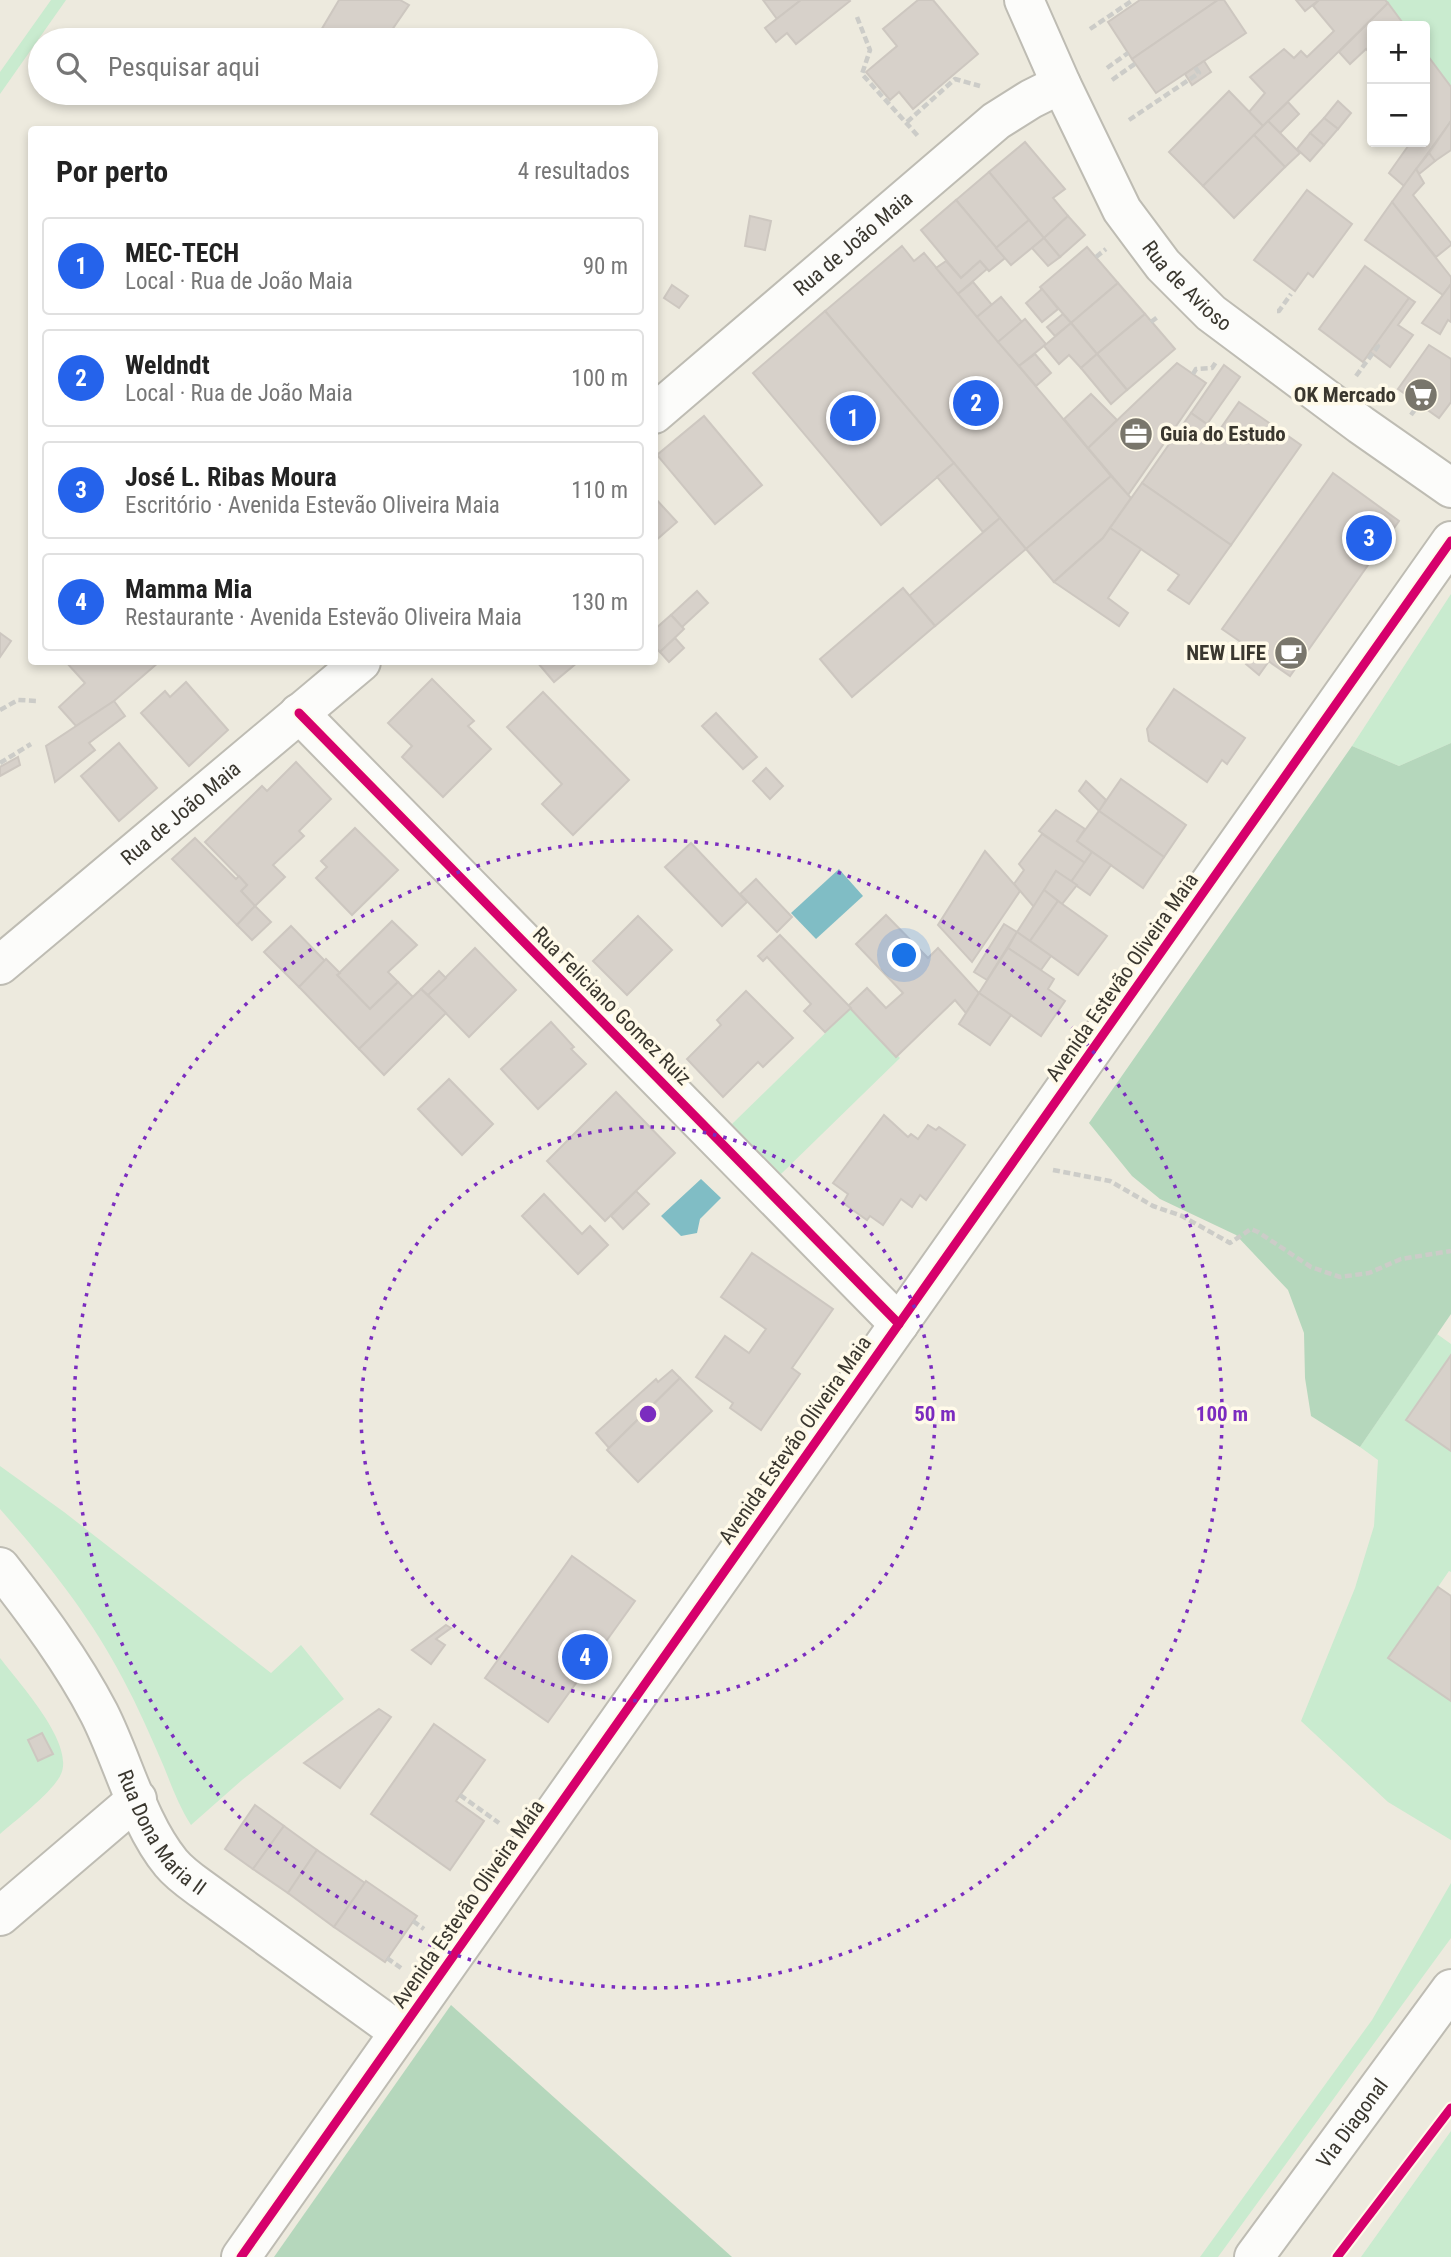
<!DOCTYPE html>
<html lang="pt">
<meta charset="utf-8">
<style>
:root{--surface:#fff;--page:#f6f6f6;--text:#222;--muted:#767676;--line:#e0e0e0;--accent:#2563eb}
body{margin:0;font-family:"Roboto Condensed",sans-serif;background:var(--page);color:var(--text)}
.controls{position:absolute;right:21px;top:21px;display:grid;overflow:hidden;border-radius:7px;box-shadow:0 4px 10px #0003}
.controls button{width:63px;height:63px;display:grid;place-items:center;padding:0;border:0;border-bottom:2px solid var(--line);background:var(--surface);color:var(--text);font:35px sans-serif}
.you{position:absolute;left:905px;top:956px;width:24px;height:24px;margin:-18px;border:5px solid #fff;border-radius:50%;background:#1a73e8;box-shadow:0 0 0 10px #1a73e833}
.badge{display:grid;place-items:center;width:46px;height:46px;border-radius:50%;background:var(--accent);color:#fff;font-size:23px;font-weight:700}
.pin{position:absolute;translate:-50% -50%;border:4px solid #fff;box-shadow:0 2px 7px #0006}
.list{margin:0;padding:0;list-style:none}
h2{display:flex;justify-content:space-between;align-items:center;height:91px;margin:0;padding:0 28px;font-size:30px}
h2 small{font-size:23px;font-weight:400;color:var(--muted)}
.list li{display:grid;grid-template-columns:46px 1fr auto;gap:21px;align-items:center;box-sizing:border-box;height:98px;margin:0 14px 14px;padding:0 14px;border:2px solid var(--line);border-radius:7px}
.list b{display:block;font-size:26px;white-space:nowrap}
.list p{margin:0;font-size:23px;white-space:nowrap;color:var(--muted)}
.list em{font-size:23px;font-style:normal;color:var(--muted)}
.icon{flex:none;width:38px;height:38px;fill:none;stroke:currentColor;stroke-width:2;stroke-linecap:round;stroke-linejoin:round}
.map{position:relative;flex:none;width:1451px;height:2257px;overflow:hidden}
.search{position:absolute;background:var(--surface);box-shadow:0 4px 10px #0003;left:28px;top:28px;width:630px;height:77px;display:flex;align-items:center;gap:18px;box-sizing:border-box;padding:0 24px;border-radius:38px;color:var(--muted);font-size:26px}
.panel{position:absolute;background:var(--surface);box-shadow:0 4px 10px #0003;left:28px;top:126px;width:630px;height:539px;border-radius:7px}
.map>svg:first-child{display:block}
.green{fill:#c9ebcf}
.forest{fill:#b5d7bc}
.water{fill:#80bdc5}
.building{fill:#d7d1ca;stroke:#cdc7c0;stroke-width:2}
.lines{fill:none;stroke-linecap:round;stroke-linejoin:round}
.street-casing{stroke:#bebcb3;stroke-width:42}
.secondary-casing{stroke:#bebcb3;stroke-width:42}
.path{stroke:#ccccc8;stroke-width:4.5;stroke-dasharray:7 3.5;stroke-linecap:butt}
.street{stroke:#fcfcfa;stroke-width:38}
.secondary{stroke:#fcfcfa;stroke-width:38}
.cycleway-casing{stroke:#fffae9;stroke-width:13}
.cycleway{stroke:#d6006c;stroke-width:9}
.ring{fill:none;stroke:#7b2cbf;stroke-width:3.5;stroke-dasharray:3.5 7}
.labels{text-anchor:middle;stroke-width:7;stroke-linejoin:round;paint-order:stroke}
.street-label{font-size:21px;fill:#3a372f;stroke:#fffae9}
.poi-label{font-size:21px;font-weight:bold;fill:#3a372f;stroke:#fffae9;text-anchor:end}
.centre{fill:#7b2cbf;stroke:#fffae9;stroke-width:3.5}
.ring-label{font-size:21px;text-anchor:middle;font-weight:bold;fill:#7b2cbf;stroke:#fffae9;stroke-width:7;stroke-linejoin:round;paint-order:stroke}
</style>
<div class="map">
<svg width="1451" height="2257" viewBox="0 0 1451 2257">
<rect width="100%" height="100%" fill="#edeade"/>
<g class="green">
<path d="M51 0H66L0 94V72Z"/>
<path d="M1385 0H1451V87L1425 52V26H1405Z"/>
<path d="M1451 594V743L1399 766 1352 746Z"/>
<path d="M851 1008 900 1058 781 1174 732 1124Z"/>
<path d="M1437 1334 1451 1344V1355L1407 1420 1451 1451V1572L1449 1571 1389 1658 1451 1701V1840L1388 1802 1301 1721 1355 1588 1374 1526 1378 1460 1360 1447Z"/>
<path d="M0 1466 64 1512 271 1673 301 1645 344 1699 242 1780 191 1825C179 1806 172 1787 164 1767 151 1737 138 1707 123 1679 91 1617 46 1561 0 1509Z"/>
<path d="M0 1658C18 1682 75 1743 61 1774 54 1791 15 1821 0 1834Z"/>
<path d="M1451 1883V1938L1218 2257H1200L1372 2020Z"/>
<path d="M1451 2131V2257H1361Z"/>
</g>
<g class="forest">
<path d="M1451 743V1314L1360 1447 1311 1416 1305 1378 1304 1333 1288 1290 1236 1235 1160 1199 1132 1176 1089 1123 1352 746 1399 766Z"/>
<path d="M451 2005 732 2257H274Z"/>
</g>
<g class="water">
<path d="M839 869 863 896 816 939 791 913Z"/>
<path d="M701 1179 721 1198 700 1219 697 1233 681 1236 661 1216Z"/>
</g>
<g class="building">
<path d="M339 0H400L409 5 385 40H322L317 37Z"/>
<path d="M763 0H801L777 19Z"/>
<path d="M801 0H849L850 1 796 44 787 33 776 42 765 28Z"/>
<path d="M918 0H933L978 54 913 109 899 92 890 100 866 72 897 46 883 29Z"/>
<path d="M1140 0H1218L1132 59 1108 22Z"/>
<path d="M1218 0H1224L1246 33 1156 93 1132 59Z"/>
<path d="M1296 0H1319L1305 11Z"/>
<path d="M1319 0H1385L1388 3 1263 126 1249 112 1265 93 1250 77 1284 49 1294 58 1301 51 1307 57 1334 31 1313 6Z"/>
<path d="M1388 3 1405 26H1372V55L1366 49 1350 64 1339 52Z"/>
<path d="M1425 52 1451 87V121L1404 186 1389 173 1411 142H1425Z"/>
<path d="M1204 61 1211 72 1192 85 1185 74Z"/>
<path d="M1229 91 1263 126 1203 186 1169 152Z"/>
<path d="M1338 101 1351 113 1338 129 1324 118Z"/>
<path d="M1288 102 1299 114 1280 133 1268 121Z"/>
<path d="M1324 118 1338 129 1324 145 1310 133Z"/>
<path d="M1268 121 1300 153 1285 167 1254 135Z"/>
<path d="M1451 121V150L1435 161 1429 153Z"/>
<path d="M1310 133 1324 145 1310 161 1297 149Z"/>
<path d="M1254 135 1285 167 1234 218 1203 186Z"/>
<path d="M1025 142 1065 189 1053 198 1068 216 1044 238 989 172Z"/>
<path d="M1429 153 1435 161 1419 174 1416 169Z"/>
<path d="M1416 169 1424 183 1413 195 1451 243V245L1436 257 1392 202Z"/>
<path d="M989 172 1029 220 996 248 956 200Z"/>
<path d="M1307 190 1352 224 1313 277 1308 273 1295 291 1254 260Z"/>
<path d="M956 200 1005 258 989 271 980 261 961 278 921 230Z"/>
<path d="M1392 202 1451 277V284L1443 295 1365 240Z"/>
<path d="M750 216 771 221 765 250 745 246Z"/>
<path d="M1068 216 1085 235 1060 257 1044 238Z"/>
<path d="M1029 220 1044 238 1011 265 996 248Z"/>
<path d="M1044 238 1060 257 1048 266 1032 248Z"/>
<path d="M902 246 914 261 924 253 1111 476 1026 549 825 311Z"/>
<path d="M1087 247 1118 283 1071 323 1040 287Z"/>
<path d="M946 261 961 278 980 261 987 269 958 294 936 268Z"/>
<path d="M1365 266 1409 298 1363 362 1319 329Z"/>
<path d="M973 282 992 305 977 317 958 294Z"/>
<path d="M1118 283 1145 314 1097 354 1071 323Z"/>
<path d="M1451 284V322L1448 320 1440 334 1422 323Z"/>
<path d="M672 285 688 296 679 308 664 298Z"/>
<path d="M1042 289 1058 309 1042 322 1026 303Z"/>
<path d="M1001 297 1022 322 998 342 977 317Z"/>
<path d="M1409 298 1415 302 1398 325 1413 335 1390 367 1370 352Z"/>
<path d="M825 311 954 463 881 525 753 373Z"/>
<path d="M1063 314 1071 323 1055 336 1047 327Z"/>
<path d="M1145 314 1175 349 1127 390 1097 354Z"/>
<path d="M1025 319 1046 344 1019 366 998 342Z"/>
<path d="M1071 323 1097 354 1081 368 1069 355 1059 364 1044 346Z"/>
<path d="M1429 345 1451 359V402L1439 418 1398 389Z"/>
<path d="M1035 354 1051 373 1036 386 1019 366Z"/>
<path d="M1097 354 1127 390 1111 404 1081 368Z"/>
<path d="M1177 363 1206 383 1128 495 1088 448Z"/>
<path d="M1224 365 1240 377 1207 424 1191 413Z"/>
<path d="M1091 394 1117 420 1088 448 1064 419Z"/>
<path d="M1239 402 1301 445 1231 545 1142 483 1191 413 1218 432Z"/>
<path d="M704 416 762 485 715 524 657 455Z"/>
<path d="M954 463 1000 518 983 532 937 477Z"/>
<path d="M1333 473 1399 521 1290 676 1222 629Z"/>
<path d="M1111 476 1131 498 1103 538 1054 582 1026 549Z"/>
<path d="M1142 483 1231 545 1189 604 1168 590 1179 575 1110 528Z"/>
<path d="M654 497 677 522 654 542Z"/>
<path d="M1000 518 1026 549 935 626 909 596Z"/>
<path d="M1110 528 1141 549 1108 598 1128 613 1119 626 1054 582 1103 538Z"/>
<path d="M903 588 935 626 852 697 820 659Z"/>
<path d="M697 591 708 603 682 627 671 615Z"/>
<path d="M671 615 684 629 660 652 654 646V630Z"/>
<path d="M0 633 11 641 0 657Z"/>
<path d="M675 638 684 648 669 662 660 652Z"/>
<path d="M1255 651 1269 661 1259 675 1246 664Z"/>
<path d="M66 662H159L114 701 76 726 59 707 85 683Z"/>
<path d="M537 662H578L554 682Z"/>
<path d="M432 679 474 721 468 726 491 749 443 797 402 757 412 746 388 723Z"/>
<path d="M186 682 228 730 189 766 141 713 165 691 170 697Z"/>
<path d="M1174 689 1245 738 1227 764 1222 760 1207 782 1149 741 1147 729Z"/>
<path d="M543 692 629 780 573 835 542 804 562 784 507 727Z"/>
<path d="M114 701 125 716 89 743 95 750 55 782 46 746Z"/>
<path d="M716 713 757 757 743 769 702 726Z"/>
<path d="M119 743 157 788 119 821 81 776Z"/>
<path d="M18 757 20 765 0 776V767Z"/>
<path d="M296 762 331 799 299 831 304 836 273 865 285 877 255 906 241 891 247 885 205 842 262 786 267 791Z"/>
<path d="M766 768 783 786 770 799 753 781Z"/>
<path d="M1121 779 1186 825 1164 857 1099 811Z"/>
<path d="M1086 781 1106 800 1099 811 1079 791Z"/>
<path d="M1056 810 1085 829 1077 841 1092 852 1085 863 1039 831Z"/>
<path d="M1099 811 1164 857 1143 888 1077 841Z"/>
<path d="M355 828 398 870 352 915 316 878 327 867 321 861Z"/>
<path d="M1042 834 1085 863 1071 882 1056 871 1034 907 1014 884 1024 870 1019 864Z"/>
<path d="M195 838 236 879 239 876 247 885 241 891 255 906 237 925 172 859Z"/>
<path d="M691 843 747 902 722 926 665 867Z"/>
<path d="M985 851 1020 891 972 962 938 925Z"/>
<path d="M1092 852 1111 865 1090 895 1071 882Z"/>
<path d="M1056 871 1077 885 1062 904 1044 890Z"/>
<path d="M756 879 792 917 777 932 740 894Z"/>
<path d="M1044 890 1058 901 1030 941 1017 932Z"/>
<path d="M1058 901 1107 936 1078 975 1030 941Z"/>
<path d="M255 906 271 922 252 940 237 925Z"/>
<path d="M886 915 928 958 938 948 979 993 966 1013 955 1000 896 1057 848 1006 867 988 886 1008 903 993 856 944Z"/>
<path d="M638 916 672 950 627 995 593 961Z"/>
<path d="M392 921 417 945 388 972 398 982 370 1009 337 975Z"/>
<path d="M1004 924 1017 932 987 980 974 972Z"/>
<path d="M291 926 325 961 299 987 264 952Z"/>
<path d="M1017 932 1051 956 1041 970 1008 948Z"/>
<path d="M780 935 851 1008 825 1032 804 1011 811 1004 767 957 763 961 758 956Z"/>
<path d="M475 948 516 990 469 1037 428 995Z"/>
<path d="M1008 948 1054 979 1048 989 1065 1001 1041 1036 979 993Z"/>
<path d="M326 959 340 973 337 975 370 1009 398 982 413 997 359 1049 299 987Z"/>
<path d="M439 971 446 978 428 995 421 989Z"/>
<path d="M421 989 446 1013 384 1075 359 1049Z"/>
<path d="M746 991 793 1038 763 1067 758 1062 723 1097 687 1059 721 1025 717 1020Z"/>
<path d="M979 993 1011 1015 990 1045 959 1024Z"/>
<path d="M551 1022 574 1047 571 1049 586 1064 538 1109 501 1069Z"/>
<path d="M449 1079 493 1124 462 1155 418 1109Z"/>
<path d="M616 1092 675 1153 605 1221 547 1161Z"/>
<path d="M884 1115 908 1137 911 1134 918 1139 928 1125 936 1130 939 1127 965 1145 926 1200 920 1195 912 1207 901 1199 883 1225 870 1216 867 1220 843 1203 848 1194 833 1183Z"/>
<path d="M636 1191 649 1204 623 1229 611 1216Z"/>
<path d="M544 1194 582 1234 590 1226 608 1245 578 1274 522 1216Z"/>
<path d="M752 1253 833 1309 792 1368 800 1374 761 1430 730 1408 733 1403 696 1377 725 1336 749 1353 766 1329 721 1297Z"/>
<path d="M1451 1355V1451L1406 1420Z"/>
<path d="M672 1370 680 1378 609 1448 596 1433 656 1379 658 1382Z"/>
<path d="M680 1378 712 1411 638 1482 607 1450Z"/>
<path d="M572 1556 635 1601 548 1722 485 1678Z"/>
<path d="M1438 1587 1451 1596V1701L1388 1658Z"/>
<path d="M446 1625 451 1628 436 1639 445 1645 431 1664 412 1650Z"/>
<path d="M379 1709 391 1717 340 1788 304 1763Z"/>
<path d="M434 1724 485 1760 456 1801 484 1821 450 1870 371 1814Z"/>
<path d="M42 1733 53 1754 38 1761 28 1740Z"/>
<path d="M255 1805 284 1826 253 1869 225 1849Z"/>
<path d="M284 1826 317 1850 288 1893 253 1869Z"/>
<path d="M317 1850 365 1883 334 1927 288 1893Z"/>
<path d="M366 1881 417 1916 385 1962 334 1927Z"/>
</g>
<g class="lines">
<g class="street-casing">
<g id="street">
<path id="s1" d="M654 414 996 121 1031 99 1061 84"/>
<path d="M299 713 899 1324"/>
<path id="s2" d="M0 965 361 662"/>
<path id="s3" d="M0 1567C36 1613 72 1661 99 1713 123 1760 138 1823 171 1863 180 1874 192 1882 203 1890L399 2032"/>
<path d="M0 1916 137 1799"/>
<path d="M241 2257 1451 541"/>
</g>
</g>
<g class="secondary-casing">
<g id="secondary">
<path id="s4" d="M1024 0 1061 84 1122 210 1163 265 1211 313 1361 425 1451 488"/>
<path id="s5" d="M1254 2257 1451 1989"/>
</g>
</g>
<g class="path">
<path d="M857 17 870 50 862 74 918 136"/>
<path d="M1090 29 1133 0"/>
<path d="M1107 68 1128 53"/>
<path d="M1112 80 1136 63"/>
<path d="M1129 120 1199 73 1195 67"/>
<path d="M907 122 955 79 980 86"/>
<path d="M1096 257 1106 249"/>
<path d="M1277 311H1279L1291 294"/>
<path d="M1151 322 1159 316"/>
<path d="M1193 374 1196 369 1212 368 1216 362"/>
<path d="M1356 376 1378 346 1375 344"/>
<path d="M1411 415 1419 404"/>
<path d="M0 710 18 700 38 701"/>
<path d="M0 763 31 744"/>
<path d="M1053 1170 1110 1181 1153 1206 1182 1216 1230 1243 1251 1229 1258 1232 1311 1267 1340 1277 1369 1273 1401 1259 1451 1251"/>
<path d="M460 1795 499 1823"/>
<path d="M413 1921 424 1929"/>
<path d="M387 1958 401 1968"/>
</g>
<use href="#street" class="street"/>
<use href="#secondary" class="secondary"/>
<g class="cycleway-casing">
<g id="cycleway">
<path d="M299 713 899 1324"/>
<path d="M241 2257 1451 541"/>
<path d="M1337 2257 1451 2108"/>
</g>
</g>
<use href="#cycleway" class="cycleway"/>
</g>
<g class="ring">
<circle cx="648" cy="1414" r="287"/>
<circle cx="648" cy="1414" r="574"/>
</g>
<defs>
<g id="supermarket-disc" transform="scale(1.75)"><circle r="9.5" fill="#79766c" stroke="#fffae9"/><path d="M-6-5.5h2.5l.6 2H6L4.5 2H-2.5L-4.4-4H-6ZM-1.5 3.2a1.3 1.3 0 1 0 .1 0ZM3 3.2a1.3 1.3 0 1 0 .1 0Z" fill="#fff"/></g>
<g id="office-disc" transform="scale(1.75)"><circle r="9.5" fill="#79766c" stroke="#fffae9"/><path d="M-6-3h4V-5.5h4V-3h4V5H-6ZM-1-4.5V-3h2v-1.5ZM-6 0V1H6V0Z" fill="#fff"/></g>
<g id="cafe-disc" transform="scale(1.75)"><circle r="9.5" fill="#79766c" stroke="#fffae9"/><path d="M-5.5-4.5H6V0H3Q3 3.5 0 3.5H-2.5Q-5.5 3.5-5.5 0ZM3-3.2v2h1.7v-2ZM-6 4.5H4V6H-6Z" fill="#fff"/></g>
</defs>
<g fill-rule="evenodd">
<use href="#supermarket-disc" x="1421" y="395"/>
<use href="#office-disc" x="1136" y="434"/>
<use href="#cafe-disc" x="1291" y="653"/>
</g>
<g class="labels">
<g class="street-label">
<text dy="7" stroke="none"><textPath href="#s1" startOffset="262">Rua de João Maia</textPath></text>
<text dy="7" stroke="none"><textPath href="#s4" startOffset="332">Rua de Avioso</textPath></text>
<text dy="7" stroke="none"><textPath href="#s2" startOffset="236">Rua de João Maia</textPath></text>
<text transform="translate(1122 977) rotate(-55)" y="7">Avenida Estevão Oliveira Maia</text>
<text transform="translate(612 1006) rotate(45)" y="7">Rua Feliciano Gomez Ruiz</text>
<text transform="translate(795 1440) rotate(-55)" y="7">Avenida Estevão Oliveira Maia</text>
<text dy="7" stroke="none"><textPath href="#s3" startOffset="313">Rua Dona Maria II</textPath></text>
<text transform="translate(468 1904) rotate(-55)" y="7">Avenida Estevão Oliveira Maia</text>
<text dy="7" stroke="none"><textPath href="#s5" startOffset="166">Via Diagonal</textPath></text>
</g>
<g class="poi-label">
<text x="1396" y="402">OK Mercado</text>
<text x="1160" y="441" text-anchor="start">Guia do Estudo</text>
<text x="1266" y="660">NEW LIFE</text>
</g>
</g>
<circle cx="648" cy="1414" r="10" class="centre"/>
<g class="ring-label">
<text x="935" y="1421">50 m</text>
<text x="1222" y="1421">100 m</text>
</g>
</svg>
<div class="controls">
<button>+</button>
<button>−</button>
</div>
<div class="you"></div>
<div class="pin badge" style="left:853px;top:418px">1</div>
<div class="pin badge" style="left:976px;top:403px">2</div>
<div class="pin badge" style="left:1369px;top:538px">3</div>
<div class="pin badge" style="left:585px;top:1657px">4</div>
<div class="search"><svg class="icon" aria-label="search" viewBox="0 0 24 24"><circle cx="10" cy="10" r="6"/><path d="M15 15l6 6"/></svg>Pesquisar aqui</div>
<section class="panel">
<h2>Por perto<small>4 resultados</small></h2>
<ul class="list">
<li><span class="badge">1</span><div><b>MEC-TECH</b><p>Local · Rua de João Maia</p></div><em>90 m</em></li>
<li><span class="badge">2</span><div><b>Weldndt</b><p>Local · Rua de João Maia</p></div><em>100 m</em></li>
<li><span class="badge">3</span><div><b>José L. Ribas Moura</b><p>Escritório · Avenida Estevão Oliveira Maia</p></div><em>110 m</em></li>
<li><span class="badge">4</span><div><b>Mamma Mia</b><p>Restaurante · Avenida Estevão Oliveira Maia</p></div><em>130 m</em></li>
</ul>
</section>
</div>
